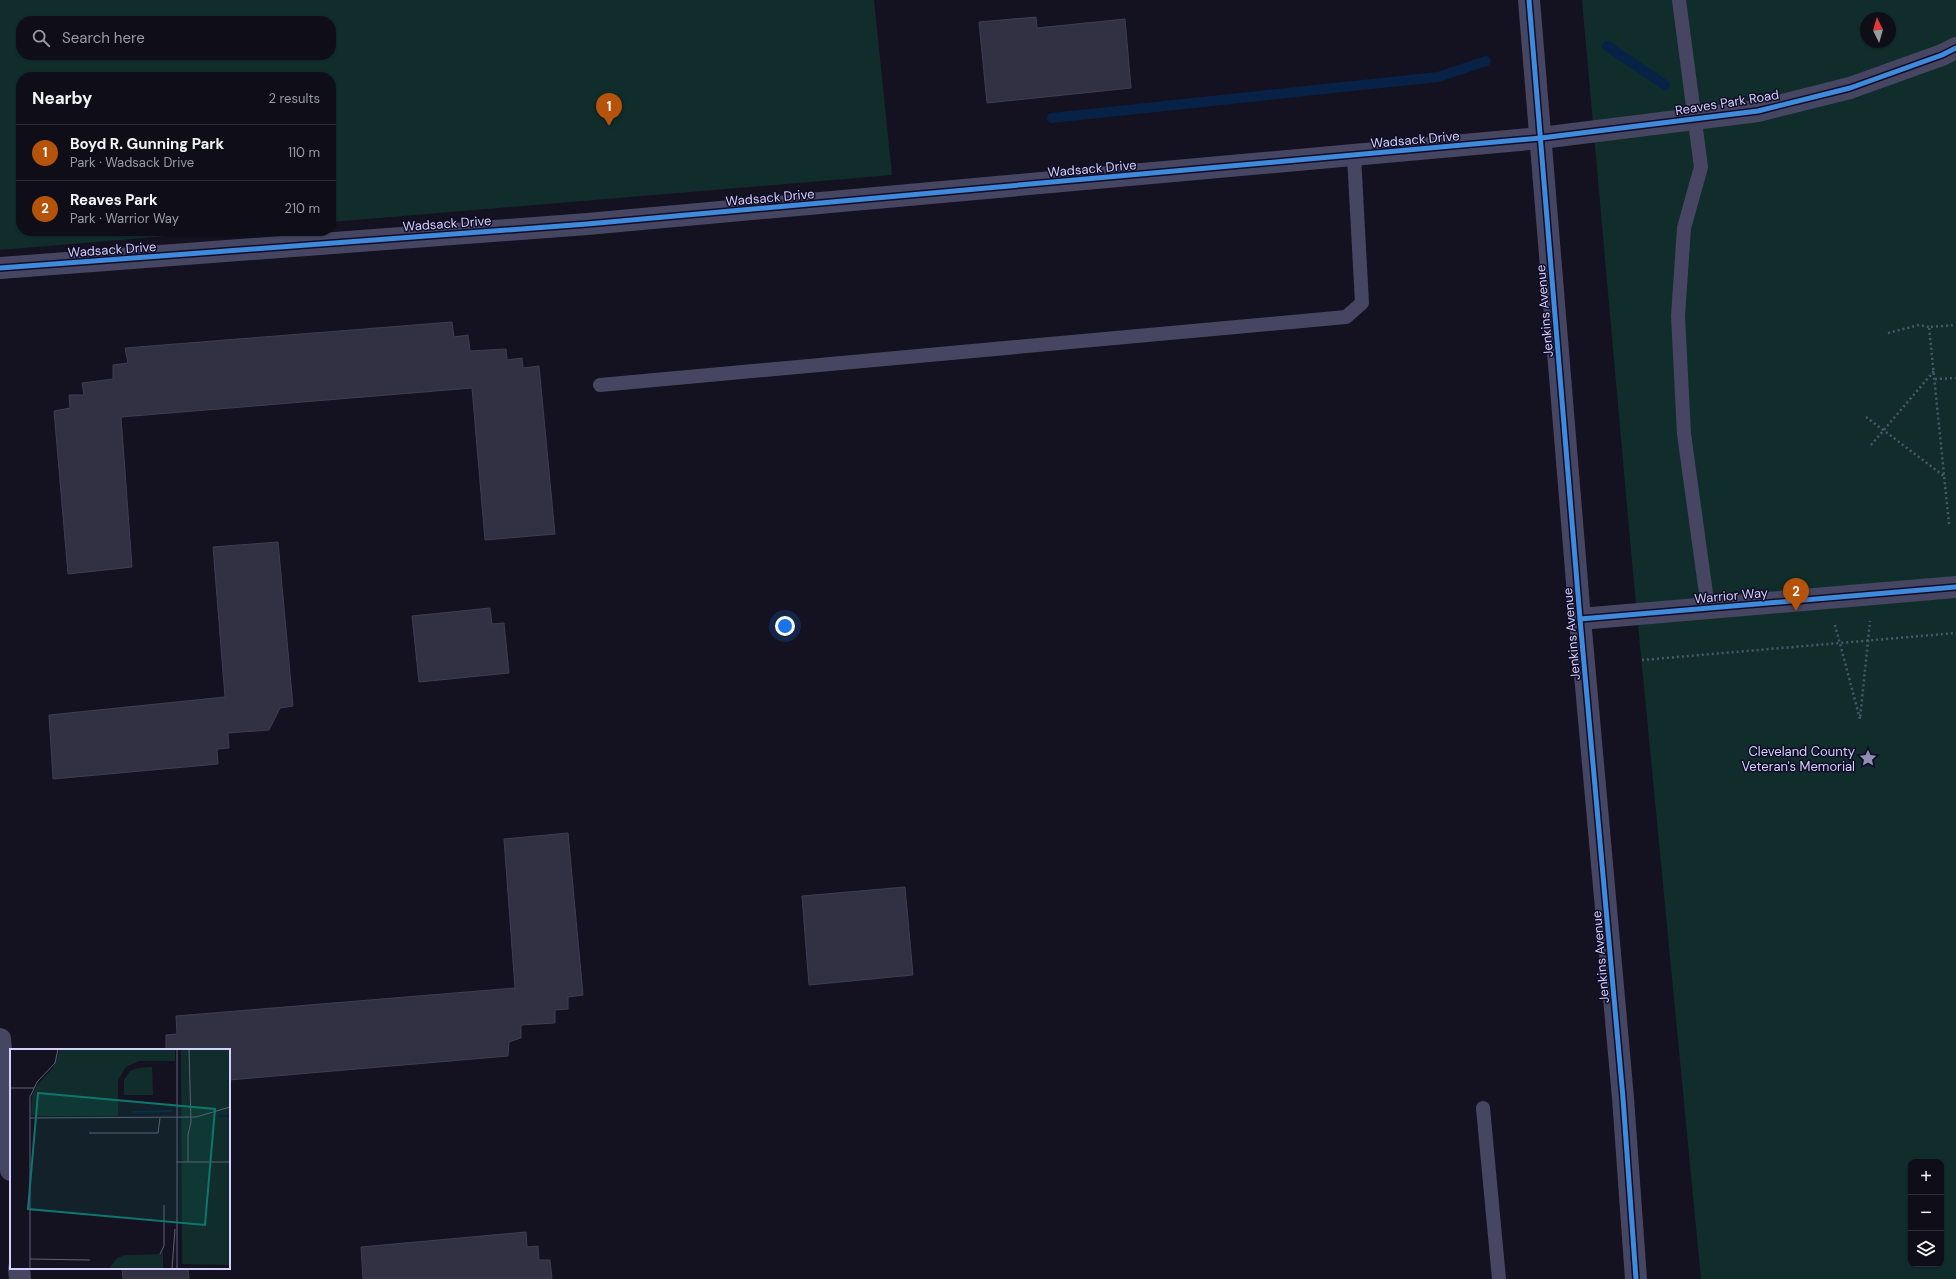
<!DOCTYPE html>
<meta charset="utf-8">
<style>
:root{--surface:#0f0e18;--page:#1d1c25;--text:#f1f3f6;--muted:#9b9ca2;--line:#2f2e37;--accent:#b45309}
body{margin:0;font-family:"DM Sans",sans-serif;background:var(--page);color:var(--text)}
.controls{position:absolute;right:12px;bottom:12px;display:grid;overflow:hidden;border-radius:8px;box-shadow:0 1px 3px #0004}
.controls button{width:36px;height:36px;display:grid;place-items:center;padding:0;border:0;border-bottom:1px solid var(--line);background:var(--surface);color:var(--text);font:20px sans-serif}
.compass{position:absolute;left:1860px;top:12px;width:36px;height:36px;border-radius:50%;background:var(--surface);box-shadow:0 1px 3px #0004;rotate:355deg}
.you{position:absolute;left:785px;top:626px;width:14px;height:14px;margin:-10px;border:3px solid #fff;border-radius:50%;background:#1a73e8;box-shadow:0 0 0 6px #1a73e833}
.badge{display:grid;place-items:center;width:26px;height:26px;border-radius:50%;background:var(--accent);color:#fff;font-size:13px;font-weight:700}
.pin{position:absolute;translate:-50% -33px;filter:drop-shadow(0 1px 2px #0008)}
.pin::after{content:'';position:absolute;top:21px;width:14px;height:12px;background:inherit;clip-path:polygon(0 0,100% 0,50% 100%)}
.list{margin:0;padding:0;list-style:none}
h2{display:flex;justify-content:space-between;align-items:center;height:52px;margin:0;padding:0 16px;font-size:17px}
h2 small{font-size:13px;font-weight:400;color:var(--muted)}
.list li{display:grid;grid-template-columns:26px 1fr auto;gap:12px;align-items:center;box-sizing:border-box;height:56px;padding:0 16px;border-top:1px solid var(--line)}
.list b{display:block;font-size:15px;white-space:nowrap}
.list p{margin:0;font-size:13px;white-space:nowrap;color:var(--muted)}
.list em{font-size:13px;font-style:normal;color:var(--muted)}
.icon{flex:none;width:22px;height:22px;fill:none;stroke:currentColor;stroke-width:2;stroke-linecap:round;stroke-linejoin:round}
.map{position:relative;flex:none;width:1956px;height:1279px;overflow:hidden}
.search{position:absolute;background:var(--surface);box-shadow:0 1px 3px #0004;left:16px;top:16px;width:320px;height:44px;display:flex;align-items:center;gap:10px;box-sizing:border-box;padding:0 14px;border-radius:16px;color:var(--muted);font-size:15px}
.panel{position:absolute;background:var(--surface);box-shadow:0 1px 3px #0004;left:16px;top:72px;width:320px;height:164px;border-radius:16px}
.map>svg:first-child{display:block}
.green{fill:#102d2c;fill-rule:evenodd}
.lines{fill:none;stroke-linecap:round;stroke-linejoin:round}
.stream{stroke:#082147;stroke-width:10}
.building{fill:#323043;stroke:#403c55}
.path{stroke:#485a6a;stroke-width:2.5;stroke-dasharray:2 3;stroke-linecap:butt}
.service{stroke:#474662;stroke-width:14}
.minor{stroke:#474662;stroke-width:22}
.tertiary{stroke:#474662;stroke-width:22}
.cycleway-casing{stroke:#100c26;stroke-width:8}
.cycleway{stroke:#408adc;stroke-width:5}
.labels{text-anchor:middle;stroke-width:3;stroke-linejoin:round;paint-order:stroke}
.street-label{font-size:13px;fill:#d5d1ff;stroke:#100c26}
.poi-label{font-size:13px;fill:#d5d1ff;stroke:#100c26;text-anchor:end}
.inset-river{fill:none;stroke:#082147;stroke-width:2}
.inset-road{fill:none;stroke:#615e79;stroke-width:1}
.view{fill:#0f766e;fill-opacity:0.15;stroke:#0f766e;stroke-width:2}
.inset-edge{fill:none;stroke:#d5d1ff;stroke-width:2}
</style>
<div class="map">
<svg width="1956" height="1279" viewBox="0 0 1956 1279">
<rect width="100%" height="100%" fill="#141220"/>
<g class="green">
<path d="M0 0H874L892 175 331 222V77H21V231H227L0 250ZM21 21H331V55H21Z"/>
<path d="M1582 0H1956V1279H1701L1632 562ZM1866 18H1890V42H1866ZM1911 1162H1941V1264H1911Z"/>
</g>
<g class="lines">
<g class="stream">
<path d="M1607 46 1665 85"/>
<path d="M1052 118 1438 77 1486 61"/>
</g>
</g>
<g class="building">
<path d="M1036 17 1037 28 1125 19 1131 88 987 103 979 22Z"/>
<path d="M452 322 454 337 468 335 470 351 506 349 507 360 522 358 523 368 539 366 555 534 485 540 472 388 121 417 132 567 68 574 54 411 70 408 69 395H84L82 383 113 379V365L128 363 125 348Z"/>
<path d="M278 542 293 706 280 708 269 730 228 733 229 748 217 749 218 764 53 779 49 715 225 697 213 547Z"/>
<path d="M490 608 492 624 504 623 509 673 419 682 412 616Z"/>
<path d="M568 833 583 995 568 997V1009L555 1010V1023L521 1025V1038L509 1042 508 1056 229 1080V1050H166V1035L177 1034 176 1016 515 988 504 839Z"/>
<path d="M905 887 913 975 809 985 802 896Z"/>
<path d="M526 1232 527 1247 538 1246 539 1260H550L552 1279H363L361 1247Z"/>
<path d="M122 1268H188L189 1279H123Z"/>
</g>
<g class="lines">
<g class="path">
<path d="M1888 333 1919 325 1929 327"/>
<path d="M1935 379 1956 378"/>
<path d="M1866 417 1944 476"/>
<path d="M1871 445 1934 371"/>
<path d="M1949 524 1929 327 1956 325"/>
<path d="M1835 625 1860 719 1870 621"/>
<path d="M1642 660 1956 633"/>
</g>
<g class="service">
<path d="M1679 0 1701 167 1684 228 1678 316 1684 434 1708 608"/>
<path d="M600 385 1346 317 1362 303 1354 156"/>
<path d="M1483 1108 1499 1279"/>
</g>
<g class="minor">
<path d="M0 268 587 224 1541 138 1758 111 1850 88 1942 55 1956 48"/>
<path d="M1580 619 1956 587"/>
<path d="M0 1039 11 1170"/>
<path d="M19 1268 20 1279"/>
</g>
<path class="tertiary" d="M1529 0 1580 619 1623 1098 1636 1279"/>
<g class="cycleway-casing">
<g id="cycleway">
<path d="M1529 0 1580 619 1623 1098 1636 1279"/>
<path d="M0 268 587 224 1541 138 1758 111 1850 88 1942 55 1956 48"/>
<path d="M1580 619 1956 587"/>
</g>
</g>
<use href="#cycleway" class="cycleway"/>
</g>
<defs>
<g id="sight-bare" transform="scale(1.38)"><path d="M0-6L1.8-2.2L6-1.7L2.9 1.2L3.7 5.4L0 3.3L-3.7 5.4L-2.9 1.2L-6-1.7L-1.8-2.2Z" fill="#918eb1" stroke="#100c26" stroke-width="2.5" paint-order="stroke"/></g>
</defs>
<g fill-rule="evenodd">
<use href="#sight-bare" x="1868" y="758"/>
</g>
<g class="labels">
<g class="street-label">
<text transform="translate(1727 102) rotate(-9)" y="5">Reaves Park Road</text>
<text transform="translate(1415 139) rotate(-5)" y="5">Wadsack Drive</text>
<text transform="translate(1092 168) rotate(-5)" y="5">Wadsack Drive</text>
<text transform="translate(770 197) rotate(-5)" y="5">Wadsack Drive</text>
<text transform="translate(447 223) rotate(-4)" y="5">Wadsack Drive</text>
<text transform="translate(112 249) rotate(-4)" y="5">Wadsack Drive</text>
<text transform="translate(1544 311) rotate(-95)" y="5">Jenkins Avenue</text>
<text transform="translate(1731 595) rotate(-5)" y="5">Warrior Way</text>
<text transform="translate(1571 634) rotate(-95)" y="5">Jenkins Avenue</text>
<text transform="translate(1600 957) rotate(-95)" y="5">Jenkins Avenue</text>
</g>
<g class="poi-label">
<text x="1855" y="756">Cleveland County<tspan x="1855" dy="15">Veteran's Memorial</tspan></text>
</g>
</g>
<g transform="translate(10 1049)">
<rect width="220" height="220" fill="#141220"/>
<path d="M50 0H165V12H129L116 18 108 31V67H21L22 47 26 37 43 19ZM171 0H220V216L172 215ZM142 18 143 46H114V31L120 22 128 19ZM153 203V220H99L107 209 115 206 151 205Z" fill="#102d2c"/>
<path class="inset-river" d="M0 18V35M122 63 162 62M207 67H220"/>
<path class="inset-road" d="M167 0V220M0 39H24M20 69 186 68 220 58M79 84H148L150 69M166 113H220M178 113V86L181 73 179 0M150 205 154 197V156M20 210 80 211M20 220V48L27 33 45 14 48 0M162 220 165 180"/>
<path class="view" d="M28 44 205 60 195 176 18 160Z"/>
<rect width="220" height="220" class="inset-edge"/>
</g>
</svg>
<div class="controls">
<button>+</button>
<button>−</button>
<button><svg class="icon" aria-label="layers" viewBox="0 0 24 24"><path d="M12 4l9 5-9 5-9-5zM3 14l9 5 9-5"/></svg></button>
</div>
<svg class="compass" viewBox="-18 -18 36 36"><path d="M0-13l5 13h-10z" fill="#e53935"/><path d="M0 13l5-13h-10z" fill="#9b9ca2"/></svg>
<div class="you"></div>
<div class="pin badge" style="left:609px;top:126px">1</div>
<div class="pin badge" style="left:1796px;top:611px">2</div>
<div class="search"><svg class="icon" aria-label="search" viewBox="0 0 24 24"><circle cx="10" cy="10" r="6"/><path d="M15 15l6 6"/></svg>Search here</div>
<section class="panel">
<h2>Nearby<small>2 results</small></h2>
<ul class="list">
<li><span class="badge">1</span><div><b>Boyd R. Gunning Park</b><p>Park · Wadsack Drive</p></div><em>110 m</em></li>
<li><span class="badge">2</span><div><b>Reaves Park</b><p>Park · Warrior Way</p></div><em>210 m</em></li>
</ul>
</section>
</div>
